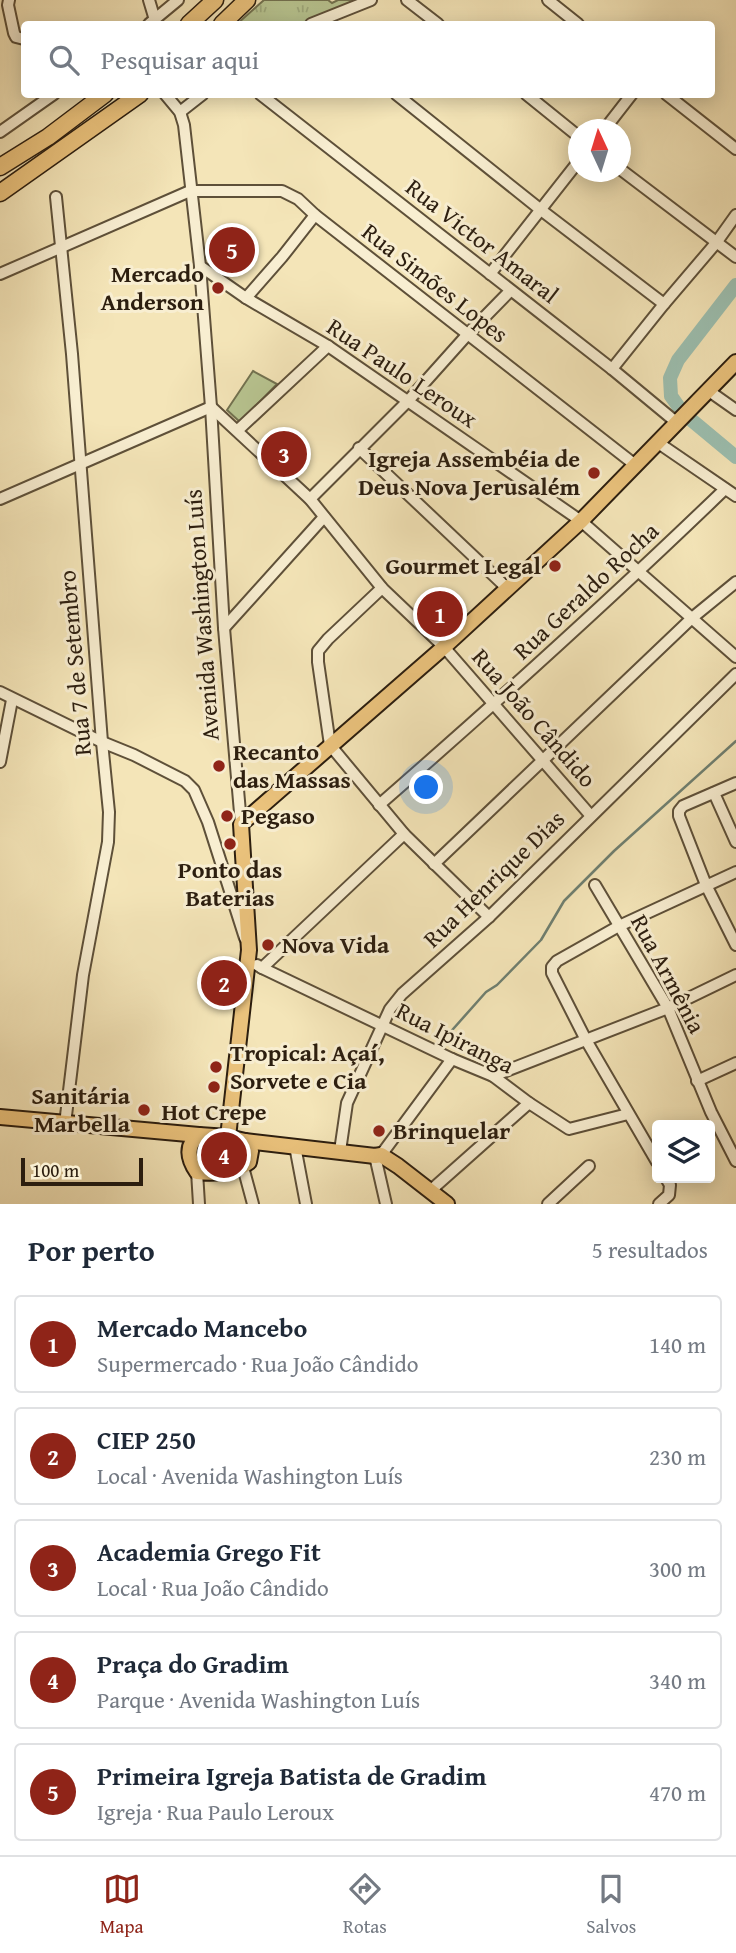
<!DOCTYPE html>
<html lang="pt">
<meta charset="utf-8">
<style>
:root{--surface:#fff;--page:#f6f6f7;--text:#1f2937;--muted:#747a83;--line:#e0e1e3;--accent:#8f2418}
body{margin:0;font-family:"Gentium Book Plus",serif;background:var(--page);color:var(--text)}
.controls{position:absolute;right:21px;bottom:21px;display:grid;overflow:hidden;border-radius:7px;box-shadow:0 4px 18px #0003}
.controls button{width:63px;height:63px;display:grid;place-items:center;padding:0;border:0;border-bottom:2px solid var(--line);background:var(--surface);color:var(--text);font:35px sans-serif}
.compass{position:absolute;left:568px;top:119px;width:63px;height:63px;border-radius:50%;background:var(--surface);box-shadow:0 4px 18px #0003;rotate:356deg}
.scale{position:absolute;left:21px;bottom:18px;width:122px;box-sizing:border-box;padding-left:7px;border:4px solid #2c1e0f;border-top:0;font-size:19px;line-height:24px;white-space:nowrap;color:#2c1e0f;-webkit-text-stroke:5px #f8eed1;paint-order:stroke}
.you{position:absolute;left:427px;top:788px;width:24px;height:24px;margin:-18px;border:5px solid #fff;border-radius:50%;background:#1a73e8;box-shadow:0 0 0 10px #1a73e833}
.badge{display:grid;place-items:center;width:46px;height:46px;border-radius:50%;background:var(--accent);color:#fff;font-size:23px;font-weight:700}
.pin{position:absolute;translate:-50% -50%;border:4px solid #fff;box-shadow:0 2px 7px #0006}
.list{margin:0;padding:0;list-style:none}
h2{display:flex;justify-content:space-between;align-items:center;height:91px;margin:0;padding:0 28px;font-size:30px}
h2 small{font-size:23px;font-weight:400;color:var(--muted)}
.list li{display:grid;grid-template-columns:46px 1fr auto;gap:21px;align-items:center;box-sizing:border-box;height:98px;margin:0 14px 14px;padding:0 14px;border:2px solid var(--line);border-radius:7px}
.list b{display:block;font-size:26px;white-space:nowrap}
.list p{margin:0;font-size:23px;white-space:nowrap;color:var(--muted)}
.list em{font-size:23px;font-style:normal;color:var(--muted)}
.icon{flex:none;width:38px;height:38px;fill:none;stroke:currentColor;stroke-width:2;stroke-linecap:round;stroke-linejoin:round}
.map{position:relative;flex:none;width:736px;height:1204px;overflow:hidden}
.search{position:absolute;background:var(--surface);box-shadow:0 4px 18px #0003;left:21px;right:21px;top:21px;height:77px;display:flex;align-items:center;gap:18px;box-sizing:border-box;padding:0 24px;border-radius:7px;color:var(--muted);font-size:26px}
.sheet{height:651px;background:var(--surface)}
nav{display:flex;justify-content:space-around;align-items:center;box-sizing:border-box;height:98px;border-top:2px solid var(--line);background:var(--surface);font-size:19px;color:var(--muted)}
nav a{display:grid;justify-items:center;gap:4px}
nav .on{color:var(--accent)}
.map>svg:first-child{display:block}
.grass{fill:url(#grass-tufts);stroke:#727250;stroke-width:2}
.park{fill:url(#park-dots);stroke:#727250;stroke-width:2}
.garden{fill:#b8c591;stroke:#727250;stroke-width:2}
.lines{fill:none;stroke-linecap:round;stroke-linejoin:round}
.stream{stroke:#6f7f70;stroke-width:2.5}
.river{stroke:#9cbfb0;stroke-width:14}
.minor-casing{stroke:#5e5039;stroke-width:14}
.major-casing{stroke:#2c1e0f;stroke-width:18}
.highway-casing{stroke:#2c1e0f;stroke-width:19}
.minor{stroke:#f8eed1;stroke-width:10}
.major{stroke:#eac27c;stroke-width:14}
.highway{stroke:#eac27c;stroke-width:16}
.poi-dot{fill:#8f2418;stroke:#f8eed1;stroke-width:2.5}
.labels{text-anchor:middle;stroke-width:6;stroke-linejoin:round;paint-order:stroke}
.street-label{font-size:24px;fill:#2c1e0f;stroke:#f8eed1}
.poi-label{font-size:24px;font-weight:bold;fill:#2c1e0f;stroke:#f8eed1;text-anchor:start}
</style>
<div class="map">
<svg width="736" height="1204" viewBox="0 0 736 1204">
<defs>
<pattern id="grass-tufts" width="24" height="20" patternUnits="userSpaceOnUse" patternTransform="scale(1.75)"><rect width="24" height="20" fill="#b8c591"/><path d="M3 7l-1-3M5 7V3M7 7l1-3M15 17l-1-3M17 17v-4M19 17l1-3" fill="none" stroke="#9ea97c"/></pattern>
<pattern id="park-dots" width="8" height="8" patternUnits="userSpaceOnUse" patternTransform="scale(1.75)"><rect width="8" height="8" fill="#b8c591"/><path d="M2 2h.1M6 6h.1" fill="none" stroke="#9ea97c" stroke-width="1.8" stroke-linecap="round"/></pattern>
</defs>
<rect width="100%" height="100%" fill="#f4e5b8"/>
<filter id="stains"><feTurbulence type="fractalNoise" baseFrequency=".00286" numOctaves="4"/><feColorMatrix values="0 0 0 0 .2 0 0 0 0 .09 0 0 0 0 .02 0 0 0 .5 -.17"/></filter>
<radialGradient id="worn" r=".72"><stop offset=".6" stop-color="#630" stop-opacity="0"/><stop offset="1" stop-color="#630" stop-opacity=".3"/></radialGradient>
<path class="grass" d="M264 0H328L332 3 338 0H363L304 24H237Z"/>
<path class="park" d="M203 1141 246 1144 249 1162 201 1169C197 1157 196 1151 203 1141Z"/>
<path class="garden" d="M253 371 277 384 240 422 227 410Z"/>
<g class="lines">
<path class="stream" d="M446 1037 486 992 497 985 541 940 564 901 614 851 736 741"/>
<path class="river" d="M736 285 678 360 670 378 671 396 683 413 736 457"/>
<g class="minor-casing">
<g id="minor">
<path d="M9 0 8 5 14 33 16 37 24 39"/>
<path d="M149 0 155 20"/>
<path d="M407 0 438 24"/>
<path d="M548 0 578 24"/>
<path d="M149 24 178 0"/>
<path d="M311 24 371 0"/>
<path d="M165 94 180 112 184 125 200 266 211 407 224 628 241 824"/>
<path d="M260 94 612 369 676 422"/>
<path d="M396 94 541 210 664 304"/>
<path d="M526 94 578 136"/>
<path d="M666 94 736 149"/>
<path d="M180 112 203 94"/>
<path d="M604 130 632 94"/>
<path d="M0 132 54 94"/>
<path d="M620 169 736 257"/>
<path d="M56 197 72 354 102 742 109 812 108 842 83 975 65 1124"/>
<path d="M200 266 246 298 328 346 581 521 736 657"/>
<path d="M0 274 190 191H282L298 199 315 215 634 464"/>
<path d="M490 274 578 162"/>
<path d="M246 298 282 257 315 215"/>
<path d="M612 369 664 304 716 243 736 215"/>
<path d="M709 391 736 410"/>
<path d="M238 430 328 346"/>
<path d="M657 442 736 496"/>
<path d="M359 448 507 588"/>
<path d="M0 499 211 407 310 499 382 588 444 647 591 816"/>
<path d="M310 499 408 401 467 335 510 291"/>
<path d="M382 588 328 639 318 651V662L330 745 404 834 489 917"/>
<path d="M224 628 324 517"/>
<path d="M0 692 102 742 134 755 185 781 194 790 208 822 245 938"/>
<path d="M0 762 12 700"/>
<path d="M736 783 683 806 679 811V816L706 885 736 945"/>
<path d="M714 793 736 842"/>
<path d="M379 805C497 702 613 597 725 489"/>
<path d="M434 864 692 618 736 582"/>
<path d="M595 885 668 1008 711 1112 736 1161"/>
<path d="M257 965 262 968 404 834"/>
<path d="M262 968 452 1059 493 1076 529 1103 569 1129 628 1114"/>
<path d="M493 1076 668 1008 736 975"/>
<path d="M697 1081 736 1063"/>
<path d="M295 1146 306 1204"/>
<path d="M340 1151 347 1103 390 1009 402 994 489 917 736 674"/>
<path d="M381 1155 452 1059"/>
<path d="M375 1156 386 1204"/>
<path d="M657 1162 586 1040 552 973V967L557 961 619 926 736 872"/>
<path d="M243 1167 253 1204"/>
<path d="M197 1172 199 1204"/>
<path d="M430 1191 529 1103"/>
<path d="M548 1204 589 1166"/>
<path d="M659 1204 669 1195 670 1185 666 1178"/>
</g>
</g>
<g class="major-casing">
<g id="major">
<path d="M0 1117 199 1135"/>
<path d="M199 1135 228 1137 245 1141 251 1151 249 1162C234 1173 215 1174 197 1172 188 1159 185 1145 199 1135Z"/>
<path d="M228 1137 249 950 241 824 444 647 581 521 736 362"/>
<path d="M245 1141 375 1156 381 1155 398 1166 447 1204"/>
</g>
</g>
<g class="highway-casing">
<g id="highway">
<path d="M189 24 215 0"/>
<path d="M222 24 247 0"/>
<path d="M0 167 48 137 105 94"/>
<path d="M0 193 140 94"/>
</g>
</g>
<use href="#minor" class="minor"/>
<use href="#major" class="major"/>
<use href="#highway" class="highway"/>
</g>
<g class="poi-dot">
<circle cx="218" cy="288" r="7"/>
<circle cx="594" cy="473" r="7"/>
<circle cx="555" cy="566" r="7"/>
<circle cx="219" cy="766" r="7"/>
<circle cx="227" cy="816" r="7"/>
<circle cx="230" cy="844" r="7"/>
<circle cx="268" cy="945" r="7"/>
<circle cx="216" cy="1067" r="7"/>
<circle cx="214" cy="1087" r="7"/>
<circle cx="144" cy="1110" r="7"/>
<circle cx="379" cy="1131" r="7"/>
</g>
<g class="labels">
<g class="street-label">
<text transform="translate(482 241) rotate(38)" y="8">Rua Victor Amaral</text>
<text transform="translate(435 283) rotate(38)" y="8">Rua Simões Lopes</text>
<text transform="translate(402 373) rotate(34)" y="8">Rua Paulo Leroux</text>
<text transform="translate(586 591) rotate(-43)" y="8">Rua Geraldo Rocha</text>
<text transform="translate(202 615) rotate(-94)" y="8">Avenida Washington Luís</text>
<text transform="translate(75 663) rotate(-95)" y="8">Rua 7 de Setembro</text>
<text transform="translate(534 718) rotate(49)" y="8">Rua João Cândido</text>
<text transform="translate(494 879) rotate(-44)" y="8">Rua Henrique Dias</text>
<text transform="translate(668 974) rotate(62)" y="8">Rua Armênia</text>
<text transform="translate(455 1038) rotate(27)" y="8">Rua Ipiranga</text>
</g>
<g class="poi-label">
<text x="204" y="282" text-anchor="end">Mercado<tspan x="204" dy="28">Anderson</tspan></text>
<text x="580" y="467" text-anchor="end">Igreja Assembéia de<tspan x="580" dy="28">Deus Nova Jerusalém</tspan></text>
<text x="541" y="574" text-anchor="end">Gourmet Legal</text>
<text x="233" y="760">Recanto<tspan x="233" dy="28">das Massas</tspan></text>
<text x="241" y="824">Pegaso</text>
<text x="230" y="878" text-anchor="middle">Ponto das<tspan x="230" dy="28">Baterias</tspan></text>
<text x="282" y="953">Nova Vida</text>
<text x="230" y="1061">Tropical: Açaí,<tspan x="230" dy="28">Sorvete e Cia</tspan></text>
<text x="130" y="1104" text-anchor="end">Sanitária<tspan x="130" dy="28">Marbella</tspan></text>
<text x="214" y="1120" text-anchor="middle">Hot Crepe</text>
<text x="393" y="1139">Brinquelar</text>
</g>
</g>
<rect width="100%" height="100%" filter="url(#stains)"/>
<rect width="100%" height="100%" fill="url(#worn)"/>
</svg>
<div class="controls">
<button><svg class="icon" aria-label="layers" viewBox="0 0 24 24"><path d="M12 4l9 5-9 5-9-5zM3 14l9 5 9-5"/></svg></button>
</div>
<svg class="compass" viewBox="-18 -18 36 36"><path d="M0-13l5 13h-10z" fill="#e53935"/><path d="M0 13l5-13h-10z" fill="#747a83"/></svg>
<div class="scale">100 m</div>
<div class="you"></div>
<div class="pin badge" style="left:440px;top:614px">1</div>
<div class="pin badge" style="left:224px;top:983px">2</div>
<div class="pin badge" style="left:284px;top:454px">3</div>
<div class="pin badge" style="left:224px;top:1155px">4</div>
<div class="pin badge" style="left:232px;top:250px">5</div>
<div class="search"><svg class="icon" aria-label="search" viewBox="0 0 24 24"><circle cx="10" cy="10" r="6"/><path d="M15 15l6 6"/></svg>Pesquisar aqui</div>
</div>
<section class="sheet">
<h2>Por perto<small>5 resultados</small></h2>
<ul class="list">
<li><span class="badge">1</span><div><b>Mercado Mancebo</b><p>Supermercado · Rua João Cândido</p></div><em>140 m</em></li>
<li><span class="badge">2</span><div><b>CIEP 250</b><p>Local · Avenida Washington Luís</p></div><em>230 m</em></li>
<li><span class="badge">3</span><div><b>Academia Grego Fit</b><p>Local · Rua João Cândido</p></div><em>300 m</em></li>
<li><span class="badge">4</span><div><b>Praça do Gradim</b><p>Parque · Avenida Washington Luís</p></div><em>340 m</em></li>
<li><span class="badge">5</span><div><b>Primeira Igreja Batista de Gradim</b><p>Igreja · Rua Paulo Leroux</p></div><em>470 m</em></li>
</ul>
</section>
<nav>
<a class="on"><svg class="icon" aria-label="map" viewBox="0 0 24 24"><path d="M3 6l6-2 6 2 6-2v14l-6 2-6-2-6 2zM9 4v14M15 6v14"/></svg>Mapa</a>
<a><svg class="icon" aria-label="directions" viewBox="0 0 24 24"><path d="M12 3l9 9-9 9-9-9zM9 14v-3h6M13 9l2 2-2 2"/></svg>Rotas</a>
<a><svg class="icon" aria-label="saved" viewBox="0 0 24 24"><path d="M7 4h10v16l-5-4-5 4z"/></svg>Salvos</a>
</nav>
